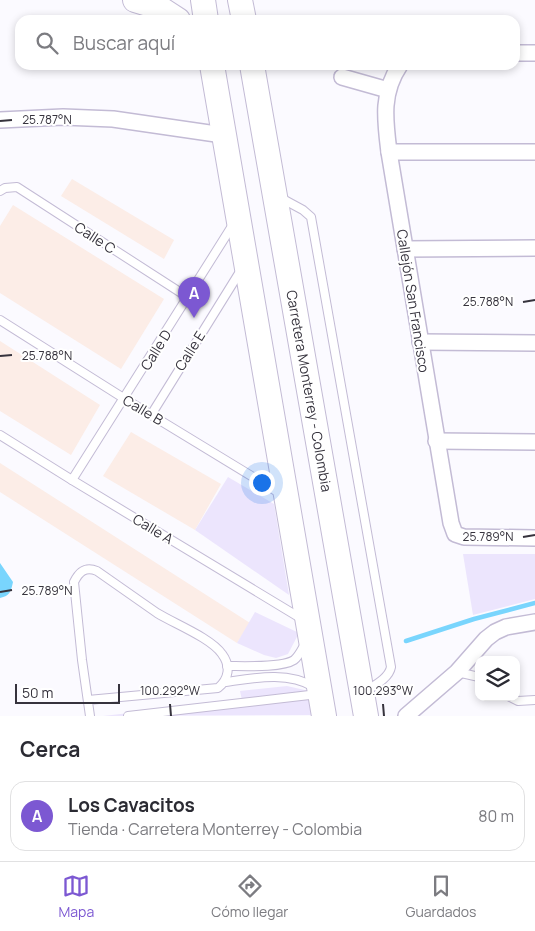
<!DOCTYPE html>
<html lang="es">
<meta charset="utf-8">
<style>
:root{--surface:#fff;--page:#f2f2f3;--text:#2b2b33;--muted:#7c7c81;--line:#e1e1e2;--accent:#7c58d2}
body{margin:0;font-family:Manrope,sans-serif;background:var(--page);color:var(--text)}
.controls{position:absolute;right:15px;bottom:15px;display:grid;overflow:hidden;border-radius:10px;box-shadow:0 2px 8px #0003}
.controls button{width:45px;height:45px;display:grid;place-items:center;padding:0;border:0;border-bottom:1px solid var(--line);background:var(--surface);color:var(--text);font:25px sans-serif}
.scale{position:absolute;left:15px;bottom:12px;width:105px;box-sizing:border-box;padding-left:5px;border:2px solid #36333d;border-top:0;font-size:14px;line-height:18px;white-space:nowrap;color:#36333d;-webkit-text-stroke:4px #fff;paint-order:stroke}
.you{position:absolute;left:261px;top:482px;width:18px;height:18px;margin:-12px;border:4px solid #fff;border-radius:50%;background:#1a73e8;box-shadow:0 0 0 8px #1a73e833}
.badge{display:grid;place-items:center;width:32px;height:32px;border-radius:50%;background:var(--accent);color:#fff;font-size:16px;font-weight:700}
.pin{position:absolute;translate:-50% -41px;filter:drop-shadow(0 1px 2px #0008)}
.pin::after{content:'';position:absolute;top:26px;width:18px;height:15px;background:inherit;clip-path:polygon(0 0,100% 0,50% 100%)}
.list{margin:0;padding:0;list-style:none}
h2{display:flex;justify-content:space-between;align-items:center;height:65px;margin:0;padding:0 20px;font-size:21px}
h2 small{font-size:16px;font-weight:400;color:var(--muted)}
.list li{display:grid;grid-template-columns:32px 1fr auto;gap:15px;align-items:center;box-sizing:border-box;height:70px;margin:0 10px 10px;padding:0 10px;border:1px solid var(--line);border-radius:15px}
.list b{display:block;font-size:19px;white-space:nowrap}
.list p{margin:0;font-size:16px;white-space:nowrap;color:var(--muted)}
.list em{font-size:16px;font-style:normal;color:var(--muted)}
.icon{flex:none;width:28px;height:28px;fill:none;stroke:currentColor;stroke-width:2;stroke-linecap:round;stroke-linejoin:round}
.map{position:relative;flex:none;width:535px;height:716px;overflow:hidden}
.search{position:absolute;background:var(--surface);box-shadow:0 2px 8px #0003;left:15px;right:15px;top:15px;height:55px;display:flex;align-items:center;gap:12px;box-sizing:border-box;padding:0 18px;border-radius:15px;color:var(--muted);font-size:19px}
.sheet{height:145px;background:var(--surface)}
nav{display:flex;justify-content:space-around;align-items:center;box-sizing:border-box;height:70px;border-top:1px solid var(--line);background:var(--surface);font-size:14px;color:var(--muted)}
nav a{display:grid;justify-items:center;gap:2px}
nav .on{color:var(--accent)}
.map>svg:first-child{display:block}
.commercial{fill:#fcede7}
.green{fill:#ece5fd}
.water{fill:#79d5fd}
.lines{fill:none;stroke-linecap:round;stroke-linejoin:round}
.stream{stroke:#79d5fd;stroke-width:4.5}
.lane-casing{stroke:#c3bbd5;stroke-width:10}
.street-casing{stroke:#c3bbd5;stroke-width:18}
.primary-casing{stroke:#c3bbd5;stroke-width:26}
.lane{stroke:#fff;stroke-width:8}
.street{stroke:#fff;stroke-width:15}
.primary{stroke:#fff;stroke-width:24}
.ticks{fill:none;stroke:#36333d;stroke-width:2}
.labels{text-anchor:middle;stroke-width:4;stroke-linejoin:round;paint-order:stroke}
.street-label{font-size:14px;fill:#36333d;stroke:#fff}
.ticks-label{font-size:12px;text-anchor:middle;fill:#36333d;stroke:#fff;stroke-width:4;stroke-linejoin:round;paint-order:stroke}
</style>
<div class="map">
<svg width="535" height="716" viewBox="0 0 535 716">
<rect width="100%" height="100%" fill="#fbfaff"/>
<g class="commercial">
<path d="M72 179 174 240 164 259 61 196Z"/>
<path d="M13 205 164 299 121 369 0 293V226Z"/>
<path d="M0 341 100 405 71 455 0 411Z"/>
<path d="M131 432 221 484 195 530 103 476Z"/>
<path d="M0 463 250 623 237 643 0 492Z"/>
</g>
<g class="green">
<path d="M228 477 274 504 289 595 195 530Z"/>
<path d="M463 554H535V599L473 615Z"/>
<path d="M255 612 299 633 288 654 276 658 264 655 237 643Z"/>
<path d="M287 686 309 691 314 715 103 716 242 700 240 691Z"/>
</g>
<path class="water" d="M0 563 13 582C11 591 10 596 0 598Z"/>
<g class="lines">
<path class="stream" d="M406 641 474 619 535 603"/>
<g class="lane-casing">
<g id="lane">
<path d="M0 191 5 188 17 187 189 298"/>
<path d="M279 197 303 210 311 217 391 667C389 678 375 685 366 691"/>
<path d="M0 320 125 399 281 494"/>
<path d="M151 415 241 270"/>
<path d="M0 435 72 480 302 619"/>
<path d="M72 480 234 223"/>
<path d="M227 666C243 666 282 668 294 660 299 656 302 649 305 644"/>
<path d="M457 672 479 677"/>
<path d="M226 682C254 678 288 671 314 687"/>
<path d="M510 697 518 701 535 700"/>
<path d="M88 700 218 688C229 679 231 666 222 654 211 638 175 624 157 613 137 599 117 585 97 571 85 566 79 572 74 582L82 660 90 716"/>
<path d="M128 716 318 694"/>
</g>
</g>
<g class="street-casing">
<g id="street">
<path d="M515 53H535"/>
<path d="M400 65C381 93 385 120 389 152L451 523 455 534 464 537 535 538"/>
<path d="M342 77 388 90"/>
<path d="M0 120 63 117 113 119 223 135"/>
<path d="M389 152H535"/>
<path d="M405 249 535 248"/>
<path d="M420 342 535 343"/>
<path d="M436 441 535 442"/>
<path d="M406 716 457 672 486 639 495 632 506 627 535 622"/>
</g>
</g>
<g class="primary-casing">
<g id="primary">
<path d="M135 0 158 7 178 20"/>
<path d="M203 0 206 20"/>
<path d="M240 0 244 20"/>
<path d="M212 65 324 716"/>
<path d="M252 65 366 716"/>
</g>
</g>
<use href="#lane" class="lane"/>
<use href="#street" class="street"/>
<use href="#primary" class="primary"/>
</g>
<path class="ticks" d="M0 121 12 120M523 302 535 300M0 356 12 355M523 537 535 535M0 592 12 590M170 704 171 716M383 704 384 716"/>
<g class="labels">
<g class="street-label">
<text transform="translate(95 238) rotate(33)" y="5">Calle C</text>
<text transform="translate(413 301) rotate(81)" y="5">Callejón San Francisco</text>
<text transform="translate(156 350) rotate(-58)" y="5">Calle D</text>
<text transform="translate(190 351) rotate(-58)" y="5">Calle E</text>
<text transform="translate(309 391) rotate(80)" y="5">Carretera Monterrey - Colombia</text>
<text transform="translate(143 410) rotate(31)" y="5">Calle B</text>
<text transform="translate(153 529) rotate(31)" y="5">Calle A</text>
</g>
</g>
<g class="ticks-label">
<text x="47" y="124">25.787°N</text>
<text x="488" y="306">25.788°N</text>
<text x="47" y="360">25.788°N</text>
<text x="488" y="541">25.789°N</text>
<text x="47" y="595">25.789°N</text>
<text x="170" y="695">100.292°W</text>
<text x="383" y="695">100.293°W</text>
</g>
</svg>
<div class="controls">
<button><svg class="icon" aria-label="layers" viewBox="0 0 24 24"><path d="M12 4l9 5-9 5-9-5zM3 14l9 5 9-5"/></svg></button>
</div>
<div class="scale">50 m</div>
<div class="you"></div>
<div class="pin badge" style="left:194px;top:318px">A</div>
<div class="search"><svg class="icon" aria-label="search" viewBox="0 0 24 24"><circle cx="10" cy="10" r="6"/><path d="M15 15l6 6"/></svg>Buscar aquí</div>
</div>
<section class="sheet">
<h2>Cerca<small></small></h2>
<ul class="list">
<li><span class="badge">A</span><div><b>Los Cavacitos</b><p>Tienda · Carretera Monterrey - Colombia</p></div><em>80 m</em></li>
</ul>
</section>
<nav>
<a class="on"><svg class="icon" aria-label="map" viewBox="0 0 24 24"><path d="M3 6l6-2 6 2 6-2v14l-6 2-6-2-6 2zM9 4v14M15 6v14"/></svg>Mapa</a>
<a><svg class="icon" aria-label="directions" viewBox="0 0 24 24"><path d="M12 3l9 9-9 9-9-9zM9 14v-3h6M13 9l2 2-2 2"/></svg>Cómo llegar</a>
<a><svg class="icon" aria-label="saved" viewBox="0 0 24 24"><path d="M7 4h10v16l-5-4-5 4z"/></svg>Guardados</a>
</nav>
